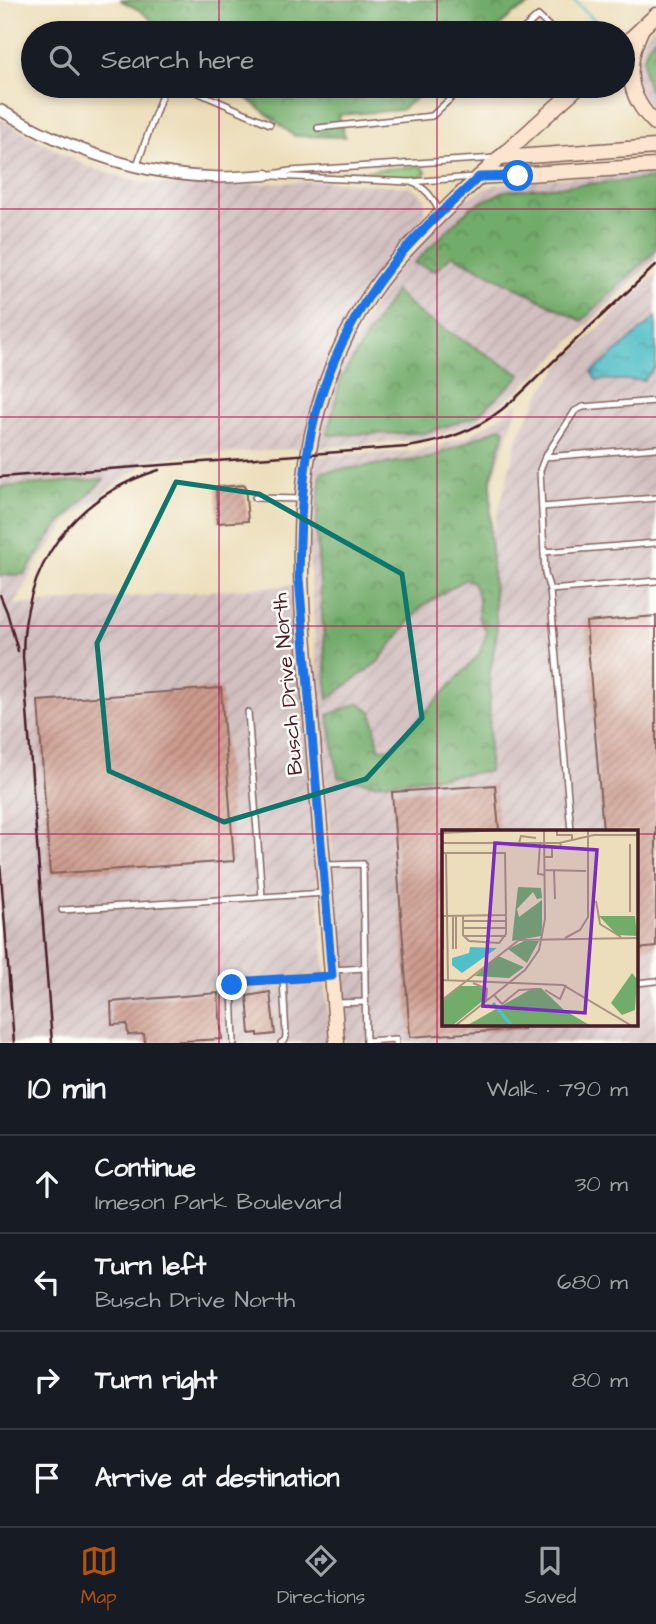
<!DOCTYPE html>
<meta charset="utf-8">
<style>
:root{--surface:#171b24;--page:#242831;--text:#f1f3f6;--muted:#9ea1a6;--line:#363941;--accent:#b45309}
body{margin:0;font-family:"Architects Daughter",sans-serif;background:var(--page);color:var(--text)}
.stop{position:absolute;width:21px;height:21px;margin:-16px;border:5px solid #1a73e8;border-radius:50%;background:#fff}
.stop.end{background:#1a73e8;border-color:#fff;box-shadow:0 2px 7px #0008}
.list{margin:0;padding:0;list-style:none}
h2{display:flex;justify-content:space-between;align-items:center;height:91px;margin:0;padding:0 28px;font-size:30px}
h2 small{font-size:23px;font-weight:400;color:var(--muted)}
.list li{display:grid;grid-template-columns:46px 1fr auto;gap:21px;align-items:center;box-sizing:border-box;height:98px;padding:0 28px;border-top:2px solid var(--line)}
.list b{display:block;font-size:26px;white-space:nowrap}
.list p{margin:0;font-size:23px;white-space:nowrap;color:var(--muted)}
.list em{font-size:23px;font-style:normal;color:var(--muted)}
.icon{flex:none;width:38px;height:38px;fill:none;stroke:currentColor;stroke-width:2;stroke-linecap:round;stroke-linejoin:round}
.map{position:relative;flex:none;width:656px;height:1043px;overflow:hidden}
.search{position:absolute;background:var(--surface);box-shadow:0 4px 10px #0003;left:21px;right:21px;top:21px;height:77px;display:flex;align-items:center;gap:18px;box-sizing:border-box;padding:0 24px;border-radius:38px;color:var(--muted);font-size:26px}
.sheet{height:483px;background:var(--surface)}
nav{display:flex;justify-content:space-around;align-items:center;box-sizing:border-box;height:98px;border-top:2px solid var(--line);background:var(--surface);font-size:19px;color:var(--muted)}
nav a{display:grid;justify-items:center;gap:4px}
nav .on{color:var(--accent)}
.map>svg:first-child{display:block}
.industrial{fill:url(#industrial-furrows);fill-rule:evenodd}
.grass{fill:url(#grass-tufts);stroke:#6c7352;stroke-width:2}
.forest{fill:url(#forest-crowns);stroke:#5e664a;stroke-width:2}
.water{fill:url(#water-ripples);stroke:#4e6f79;stroke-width:2}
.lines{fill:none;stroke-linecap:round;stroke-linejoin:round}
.stream{stroke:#51bfc7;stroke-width:2.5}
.building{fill:url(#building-hatch)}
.lane-casing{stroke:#83625d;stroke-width:8}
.street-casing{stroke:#83625d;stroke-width:13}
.secondary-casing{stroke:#83625d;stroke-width:17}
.lane{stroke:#fff;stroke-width:5}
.street{stroke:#fff;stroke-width:10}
.secondary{stroke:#fbe5cf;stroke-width:14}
.rail{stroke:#4a1f2b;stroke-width:2.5}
.route{stroke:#1a73e8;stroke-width:9}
.marked{fill:none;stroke:#0f766e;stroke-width:5;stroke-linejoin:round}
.grid{fill:none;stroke:#c2185b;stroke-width:2;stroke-opacity:0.55}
.labels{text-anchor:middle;stroke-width:5;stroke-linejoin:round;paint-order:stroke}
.street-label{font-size:21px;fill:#4a1f2b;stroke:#fdfcf7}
.inset-river{fill:none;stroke:#51bfc7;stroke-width:3.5}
.inset-road{fill:none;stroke:#ab9281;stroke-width:2}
.view{fill:#7b2cbf;fill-opacity:0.15;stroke:#7b2cbf;stroke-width:3.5}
.inset-edge{fill:none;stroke:#4a1f2b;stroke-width:3.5}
</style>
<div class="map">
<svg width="656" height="1043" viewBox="0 0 656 1043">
<defs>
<pattern id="industrial-furrows" width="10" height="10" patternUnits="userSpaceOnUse" patternTransform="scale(1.75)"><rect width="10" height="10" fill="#d2bfc0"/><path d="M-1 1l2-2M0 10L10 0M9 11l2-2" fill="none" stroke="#b6a4a5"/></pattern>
<pattern id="grass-tufts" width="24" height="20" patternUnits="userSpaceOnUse" patternTransform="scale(1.75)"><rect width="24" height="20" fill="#8ec77a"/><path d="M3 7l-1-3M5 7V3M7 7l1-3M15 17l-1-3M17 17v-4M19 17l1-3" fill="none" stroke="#7caa6a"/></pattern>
<pattern id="forest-crowns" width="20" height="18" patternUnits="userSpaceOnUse" patternTransform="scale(1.75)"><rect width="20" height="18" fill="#72ac6a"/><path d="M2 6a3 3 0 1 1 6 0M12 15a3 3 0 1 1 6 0" fill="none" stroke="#608b57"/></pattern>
<pattern id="water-ripples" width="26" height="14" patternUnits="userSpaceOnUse" patternTransform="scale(1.75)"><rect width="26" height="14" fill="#51bfc7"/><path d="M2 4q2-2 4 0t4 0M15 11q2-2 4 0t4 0" fill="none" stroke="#459ba2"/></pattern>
<pattern id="building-hatch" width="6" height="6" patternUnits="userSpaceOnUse" patternTransform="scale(1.75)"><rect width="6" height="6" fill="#cc9b8d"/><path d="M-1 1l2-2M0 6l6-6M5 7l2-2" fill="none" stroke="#a87e73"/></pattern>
</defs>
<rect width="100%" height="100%" fill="#fdfcf7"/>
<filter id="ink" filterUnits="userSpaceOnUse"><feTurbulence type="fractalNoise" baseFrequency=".0143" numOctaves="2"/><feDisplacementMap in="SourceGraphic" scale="14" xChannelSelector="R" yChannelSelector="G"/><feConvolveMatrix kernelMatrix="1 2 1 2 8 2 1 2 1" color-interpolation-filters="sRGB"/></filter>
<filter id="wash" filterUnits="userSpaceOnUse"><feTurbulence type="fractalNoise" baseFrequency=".00686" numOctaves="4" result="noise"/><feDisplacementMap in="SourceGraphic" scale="28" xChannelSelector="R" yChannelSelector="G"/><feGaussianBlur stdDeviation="1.57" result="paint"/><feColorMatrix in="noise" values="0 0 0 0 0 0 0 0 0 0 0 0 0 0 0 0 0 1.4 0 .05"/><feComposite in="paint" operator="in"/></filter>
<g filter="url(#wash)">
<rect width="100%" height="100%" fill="#ecdeba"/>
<g class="industrial">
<path d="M656 25V117L637 87 635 71 644 38Z"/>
<path d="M0 119 86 166 141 183 213 186 322 181 412 187 425 198V217L402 240 369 286 334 346 301 448 151 459 70 519 37 564 14 605 296 585 330 1043H0Z"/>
<path d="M656 171V259L518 391 474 423 425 439 315 448 322 419 337 377 357 332 387 282 423 240 466 199 488 187 509 182Z"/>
<path d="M656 274V1043H345L308 543V501L314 456 416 451 466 437 498 419 520 400 493 480 492 535 518 436 543 389 565 361ZM444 831H637V1024H444Z"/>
</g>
<path class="grass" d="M421 166 426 172 421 177 341 175 338 173Z"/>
<g class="forest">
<path d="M120 0H539L513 14 492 33H168L139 10Z"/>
<path d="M656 36V103C644 83 636 54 656 36Z"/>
<path d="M232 86H432L401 110 339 115 345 137 294 136Z"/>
<path d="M656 178V250L582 321 452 255 435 271 414 263 471 207 504 191Z"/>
<path d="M395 291 421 315 521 375 477 416 425 433 327 435 341 378Z"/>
<path d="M501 427 505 430 491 479 490 536 497 632 490 673 489 771 376 784 338 777 328 715 359 703 372 712 379 748 391 749 478 656 487 633 478 617 479 599 473 582 466 579 421 607 378 662 328 699 316 528 321 472 430 458Z"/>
<path d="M104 479 55 529 25 574 0 576V487Z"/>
</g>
<path class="water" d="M656 317V367L644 380H596L592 373Z"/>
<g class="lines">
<path class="stream" d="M574 0 595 21"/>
</g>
<g id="blocks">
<g class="building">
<path d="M245 485 248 521 218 523 216 487Z"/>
<path d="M656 616V947L637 949V831H603L586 622Z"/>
<path d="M221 688 234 861 50 874 38 701Z"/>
<path d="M495 785 499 831H444V1024H522L523 1029 410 1037 392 792Z"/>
<path d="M270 992 275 1034 258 1036V1033L250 1034 247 996Z"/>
<path d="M218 993 222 1039 145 1043 144 1034 128 1035 127 1024 112 1025 111 1002Z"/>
</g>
</g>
</g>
<g filter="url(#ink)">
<use href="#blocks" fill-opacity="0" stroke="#83625d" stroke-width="2"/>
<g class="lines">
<g class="lane-casing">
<g id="lane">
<path d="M519 33 538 16 556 33"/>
<path d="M183 86 270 124"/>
<path d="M318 128 432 116 464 86"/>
<path d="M137 165 165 86"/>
<path d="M267 175 290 171 496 158"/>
<path d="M273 176 410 182 473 177"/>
<path d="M413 183C427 188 435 201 440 214"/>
<path d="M545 457 656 448"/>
<path d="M255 498 302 499"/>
<path d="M542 507 656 498"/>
<path d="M544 552 656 543"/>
<path d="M550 590 545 574 540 470 545 457 575 411 583 407 656 401"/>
<path d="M248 712 262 897"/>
<path d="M571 831 550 590 656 581"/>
<path d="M326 865 363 864 366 1043"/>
<path d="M62 910 325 893"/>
<path d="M333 970 365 968"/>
<path d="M637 983 656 981"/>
<path d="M337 1003 365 1002"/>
<path d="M366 1041 396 1039V1043"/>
<path d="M234 1043 232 988 235 982 283 979"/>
<path d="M281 1043 285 1040 286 1036 283 979 332 976"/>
</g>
</g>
<g class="street-casing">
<path id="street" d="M0 110C64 147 138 175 213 177 231 178 249 176 267 175"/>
</g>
<g class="secondary-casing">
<g id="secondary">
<path d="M642 28C625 64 625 95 656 124"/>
<path d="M623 46 656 15"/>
<path d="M499 158 656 147"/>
<path d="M479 177 656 166"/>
<path d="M337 1043C330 942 321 841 313 741 300 584 277 431 372 292 396 257 427 228 457 198 497 160 538 123 579 86"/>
</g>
</g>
<use href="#lane" class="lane"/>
<use href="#street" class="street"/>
<use href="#secondary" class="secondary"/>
<g class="rail">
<path d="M0 477 407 447C489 435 510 403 566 349 596 321 626 293 656 265"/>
<path d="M0 595 7 612 18 651"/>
<path d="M0 862 14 1043"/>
<path d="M52 1043 23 657C23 567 71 497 159 470"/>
</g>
</g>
</g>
<g class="lines" filter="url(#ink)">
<path class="route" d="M232 985 234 982 332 976 299 578C300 537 301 497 307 456 318 380 355 304 407 247 429 222 455 200 479 177L518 176"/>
</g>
<path class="marked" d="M176 482 259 494 402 574 422 718 366 779 224 822 109 771 97 643Z"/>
<path class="grid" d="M219 0V33M437 0V33M219 86V1043M437 86V1043M0 209H656M0 417H656M0 626H656M0 834H444M637 834H656"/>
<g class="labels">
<g class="street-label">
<text transform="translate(287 684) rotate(-95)" y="7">Busch Drive North</text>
</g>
</g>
<g transform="translate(442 830)">
<rect width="196" height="196" fill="#ecdeba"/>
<path d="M76 57 99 58 100 68 95 69 91 62 75 79 77 87 100 70V97L99 106 70 111ZM157 86H193L195 106 175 105ZM82 111H97L85 133 66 119ZM56 126 82 137 67 148 33 146ZM190 143 195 149 193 180 180 185 169 173ZM18 156H37L43 160V169L10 196H0V171ZM91 158H99L122 180 149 196H24Z" fill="#72ac6a"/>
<path d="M28 117 55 118 20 143 10 135V128L27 123Z" fill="#51bfc7"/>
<path class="inset-river" d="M51 173 70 196"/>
<path class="inset-road" d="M115 0V5H130V11M0 3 59 0M0 13H117L152 5H196M77 13 79 6 94 8M98 13 96 44 103 45M0 23H63L64 85 0 86M4 23 6 150M102 27H110V18H118L119 12M103 40 144 41M112 40 113 69M154 71 158 94 179 107M188 82V14M1 86V119M11 86V119M14 86V119M21 86V105L27 111 57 113 64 104V85M21 91H65M21 98H65M22 106H64M123 108 138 100 146 87V0M0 150 121 155 190 196M31 153 45 159 44 171M103 160 118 169 124 155M52 165 60 174 77 160 95 159M0 170 77 110 196 108M13 196 83 140 97 120 103 89 102 0"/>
<path class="view" d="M53 13 155 20 143 183 41 176Z"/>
<rect width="196" height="196" class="inset-edge"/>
</g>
</svg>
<div class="stop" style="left:518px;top:176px"></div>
<div class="stop end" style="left:232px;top:985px"></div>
<div class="search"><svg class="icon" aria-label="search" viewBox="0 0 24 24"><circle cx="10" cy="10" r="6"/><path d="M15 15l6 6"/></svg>Search here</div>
</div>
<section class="sheet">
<h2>10 min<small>Walk · 790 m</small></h2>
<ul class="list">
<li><svg class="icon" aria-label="ahead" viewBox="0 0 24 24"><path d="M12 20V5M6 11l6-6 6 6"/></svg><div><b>Continue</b><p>Imeson Park Boulevard</p></div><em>30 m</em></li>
<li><svg class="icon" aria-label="left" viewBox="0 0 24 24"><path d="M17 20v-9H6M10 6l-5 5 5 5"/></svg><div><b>Turn left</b><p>Busch Drive North</p></div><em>680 m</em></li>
<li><svg class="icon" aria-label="right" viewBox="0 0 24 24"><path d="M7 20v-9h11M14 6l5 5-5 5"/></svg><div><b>Turn right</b></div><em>80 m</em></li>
<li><svg class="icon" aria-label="arrive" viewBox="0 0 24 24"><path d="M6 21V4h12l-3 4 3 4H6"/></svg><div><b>Arrive at destination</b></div></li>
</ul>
</section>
<nav>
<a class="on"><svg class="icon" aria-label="map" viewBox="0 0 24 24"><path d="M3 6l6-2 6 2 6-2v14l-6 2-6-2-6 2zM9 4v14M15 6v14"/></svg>Map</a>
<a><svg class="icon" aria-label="directions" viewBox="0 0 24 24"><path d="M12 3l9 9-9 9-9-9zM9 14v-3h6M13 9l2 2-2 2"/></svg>Directions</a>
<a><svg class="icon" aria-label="saved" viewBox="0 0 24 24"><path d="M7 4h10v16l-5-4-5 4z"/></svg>Saved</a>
</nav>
